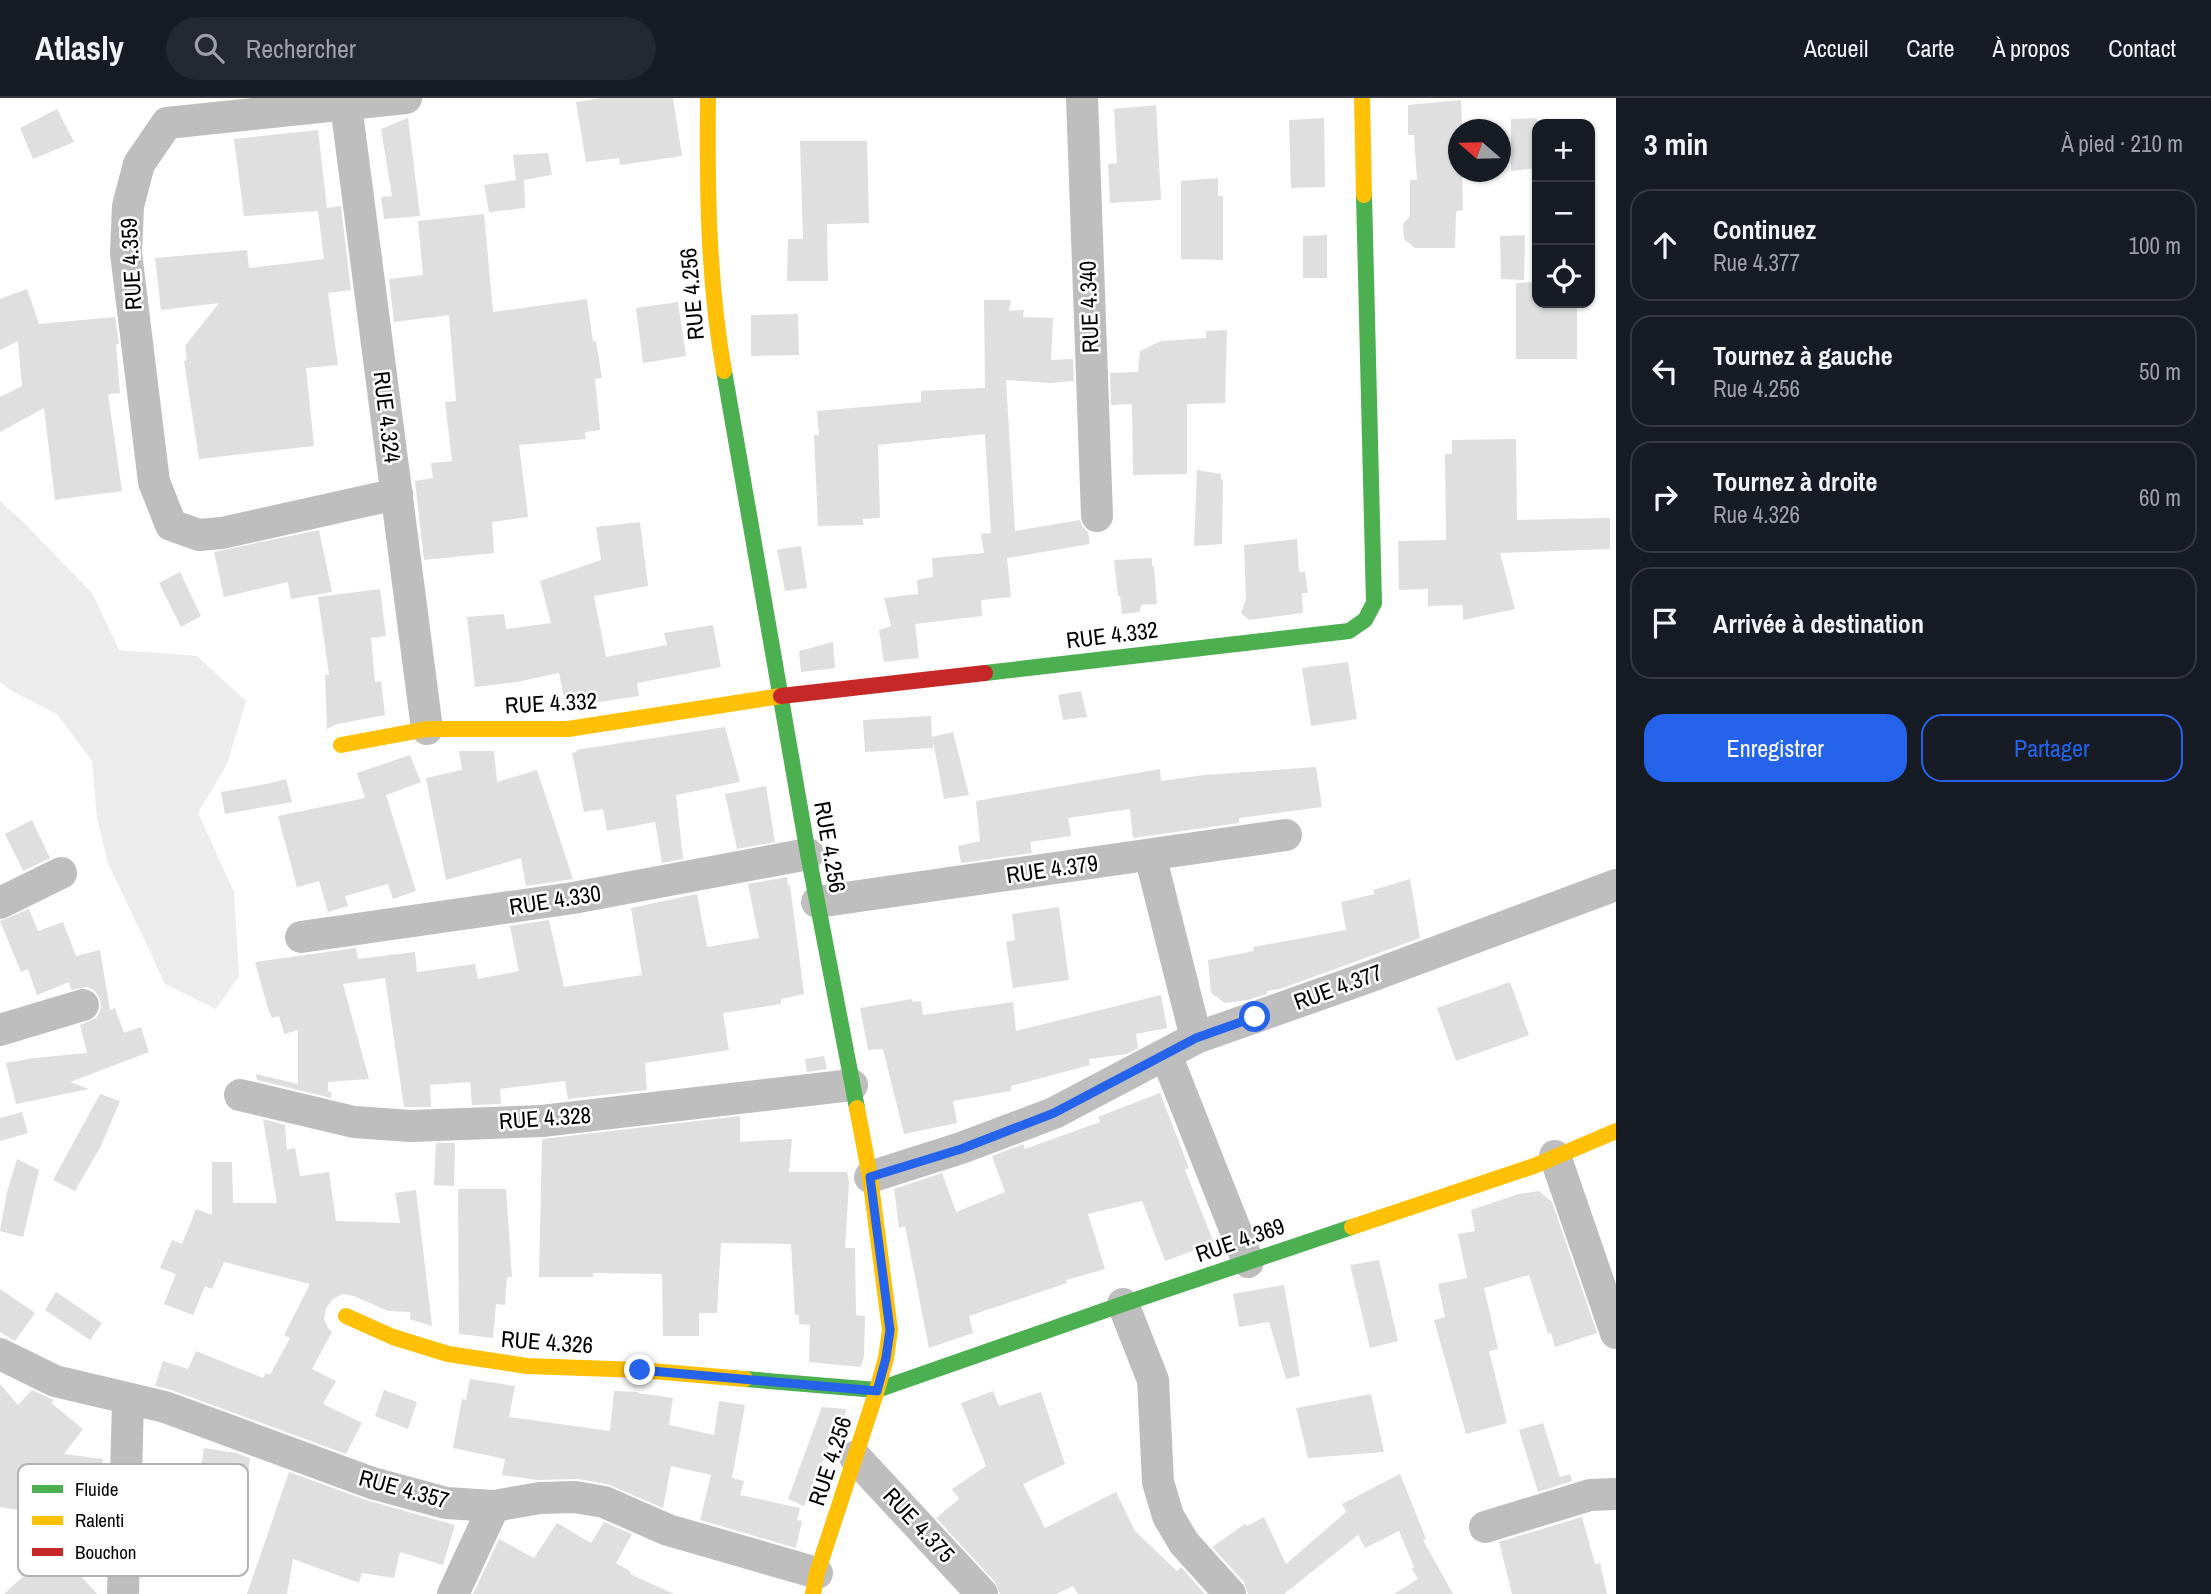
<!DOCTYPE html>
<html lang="fr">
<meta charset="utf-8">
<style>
:root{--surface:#171b24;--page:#242831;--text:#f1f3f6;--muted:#9ea1a6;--line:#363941;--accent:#2563eb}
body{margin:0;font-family:"Archivo Narrow",sans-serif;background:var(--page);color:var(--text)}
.controls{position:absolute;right:21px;top:21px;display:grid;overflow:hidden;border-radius:14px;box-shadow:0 2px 5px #0004}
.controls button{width:63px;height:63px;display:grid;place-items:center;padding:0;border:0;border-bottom:2px solid var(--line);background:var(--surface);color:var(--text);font:35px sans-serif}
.compass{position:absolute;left:1448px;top:21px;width:63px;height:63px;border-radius:50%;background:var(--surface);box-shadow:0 2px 5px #0004;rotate:290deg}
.stop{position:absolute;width:21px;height:21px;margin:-16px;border:5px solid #2563eb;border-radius:50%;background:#fff}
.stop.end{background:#2563eb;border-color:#fff;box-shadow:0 2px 7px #0008}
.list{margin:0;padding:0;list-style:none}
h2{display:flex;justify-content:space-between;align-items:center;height:91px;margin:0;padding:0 28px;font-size:30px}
h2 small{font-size:23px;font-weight:400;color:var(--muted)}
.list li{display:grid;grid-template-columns:46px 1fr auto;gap:21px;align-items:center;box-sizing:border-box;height:112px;margin:0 14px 14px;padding:0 14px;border:2px solid var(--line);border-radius:21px}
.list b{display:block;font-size:26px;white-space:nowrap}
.list p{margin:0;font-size:23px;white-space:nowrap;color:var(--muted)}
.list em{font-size:23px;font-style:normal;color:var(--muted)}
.actions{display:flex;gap:14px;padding:21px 28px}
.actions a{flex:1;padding:16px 0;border:2px solid var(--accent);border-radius:21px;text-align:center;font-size:24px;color:var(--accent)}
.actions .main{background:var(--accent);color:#fff}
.icon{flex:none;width:38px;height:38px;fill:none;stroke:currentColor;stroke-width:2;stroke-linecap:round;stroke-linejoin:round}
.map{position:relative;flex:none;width:1616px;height:1496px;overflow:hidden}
header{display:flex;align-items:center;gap:42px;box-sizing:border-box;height:98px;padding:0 35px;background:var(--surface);border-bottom:2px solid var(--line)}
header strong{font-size:33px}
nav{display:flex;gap:38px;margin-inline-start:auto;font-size:24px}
.search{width:490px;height:63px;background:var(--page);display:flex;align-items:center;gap:18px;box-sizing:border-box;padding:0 24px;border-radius:38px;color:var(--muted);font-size:26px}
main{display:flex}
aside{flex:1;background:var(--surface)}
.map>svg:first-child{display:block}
.green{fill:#ececec}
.building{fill:#dfdfdf}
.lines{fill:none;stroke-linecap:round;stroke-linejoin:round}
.street{stroke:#bebebe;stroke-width:32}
.fast{stroke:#4caf50;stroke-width:16}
.slow{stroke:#ffc107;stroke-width:16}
.jam{stroke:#c62828;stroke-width:16}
.route{stroke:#2563eb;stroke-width:9}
.labels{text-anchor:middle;stroke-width:5;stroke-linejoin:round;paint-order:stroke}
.street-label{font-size:23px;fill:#000;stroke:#fff}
.key{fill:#fff;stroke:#b2b2b2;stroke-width:2}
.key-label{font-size:19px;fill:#000}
</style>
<header>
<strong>Atlasly</strong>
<div class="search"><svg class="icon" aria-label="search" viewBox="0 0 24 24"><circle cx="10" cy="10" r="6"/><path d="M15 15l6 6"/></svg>Rechercher</div>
<nav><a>Accueil</a><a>Carte</a><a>À propos</a><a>Contact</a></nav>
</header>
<main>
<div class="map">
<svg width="1616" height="1496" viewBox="0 0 1616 1496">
<rect width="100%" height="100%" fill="#fff"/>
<path class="green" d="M0 403 22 423 92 495 119 552 197 558 246 603 227 666 198 715 234 794 239 878 216 911 165 886 108 765 97 720 92 663 57 616 12 593 0 584Z"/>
<g class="building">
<path d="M601 0H673L682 58 620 67 619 60 586 64 576 4Z"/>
<path d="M1461 2 1462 32H1459V74H1462L1463 112 1456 113 1455 150H1415L1404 141 1403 126 1410 118V82H1417L1414 37H1408V7Z"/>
<path d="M1156 7 1161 102 1110 105 1108 66 1117 65 1114 11Z"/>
<path d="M57 11 74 44 33 61 20 30Z"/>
<path d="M408 20 420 118 384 121 381 99 392 98 381 31Z"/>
<path d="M1324 20 1325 89 1291 90 1289 22Z"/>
<path d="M1537 20V70L1511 73V21Z"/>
<path d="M318 32 327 110 341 108 351 192 328 195 338 267 306 270 314 348 199 361 184 263 187 262 185 248 219 205 161 212 155 160 247 152 249 170 324 161 318 113 244 118 234 41Z"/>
<path d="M800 43H867L869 125 827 126 828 183H787L788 141H803Z"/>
<path d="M548 55 552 77 524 82 525 110 489 114 484 87 516 82 513 57Z"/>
<path d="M1218 80V98H1223V162L1181 161V83Z"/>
<path d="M484 116 493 214 587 201 593 244 596 243 602 280 595 281 600 332 585 334 586 341 519 347 528 419 492 424 494 455 424 462 415 383 433 380 431 365 452 363 445 304 456 303 449 217 394 224 389 181 423 177 418 123Z"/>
<path d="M1327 137V180H1303V138Z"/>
<path d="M1525 137 1524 182 1501 181 1500 138Z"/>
<path d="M1537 184V205H1577V261H1516V185Z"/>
<path d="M27 191 39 226 115 219 119 246H116L120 295 108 296 122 393 55 402 44 310 0 334V299L22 288 18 243 0 252V201Z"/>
<path d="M984 202H1011L1009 213 1024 212 1023 219 1053 220 1051 262 1073 261 1074 283 1051 285 1006 282 1015 433 1080 422 1082 428 1088 434 1090 446 1007 460 1011 499 981 502 982 518 915 526 919 560 884 564 879 532 891 528 884 500 918 496 917 482 933 479 932 460 984 455 981 436 991 435 985 336 878 347 880 420 863 421V427L818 428 814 337H819L817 313 921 304V293L985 290Z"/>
<path d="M678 204 686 258 643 265 636 210Z"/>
<path d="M798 216 799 257 751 258V217Z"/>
<path d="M1227 232 1225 305 1187 306V376L1133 377 1132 306 1111 307 1110 275 1138 274 1140 253 1161 243 1206 240V233Z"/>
<path d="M1516 341 1517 422 1610 420V451L1500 455 1515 511 1463 522V507L1428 508V491L1399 492 1398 443 1446 442 1445 356H1452V342Z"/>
<path d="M1197 372 1221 376V381L1223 382 1222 446 1194 448Z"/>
<path d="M640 424 648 488 594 498 606 559 667 547 664 535 713 527 721 569 637 585 639 598 566 609 559 575 517 584 475 589 467 519 504 516 506 531 551 525 540 483 601 462 596 429Z"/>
<path d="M319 432 332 494 291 501 288 484 224 499 214 454Z"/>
<path d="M1297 441 1299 474H1305L1308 495H1302L1303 515 1249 522 1241 515 1246 501 1244 447Z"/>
<path d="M801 448 807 490 785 493 777 452Z"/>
<path d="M1152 460V468L1154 469 1157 506 1141 507 1140 514 1122 516 1120 498H1118L1114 462Z"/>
<path d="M180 474 201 518 181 529 159 485Z"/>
<path d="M380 491 386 538 371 540 375 584 381 583 385 617 337 626 327 631 325 577H329L318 499Z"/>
<path d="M833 544 835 570 801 574 799 553Z"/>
<path d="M1348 564 1357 621 1311 628 1302 570Z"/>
<path d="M1081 593 1087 619 1063 622 1058 597Z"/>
<path d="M931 618 932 639 953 634 969 697 944 701 933 643V650L865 654 863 622Z"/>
<path d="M725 629 740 684 676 697 683 761 662 765 655 724 607 733 603 711 584 714 572 655 577 654 576 652Z"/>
<path d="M459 653H494L497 684 537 672 573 781 526 788 521 760 446 782 426 680 462 672Z"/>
<path d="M410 657 421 684 386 697 416 793 393 801 388 786 345 798 348 808 328 814 319 783 297 789 278 718 365 700 357 675Z"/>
<path d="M1316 669 1322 709 1239 720V725L1133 740 1130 711 1068 720 1071 738 1030 744 1032 755 961 765 958 748 980 743 976 703 1160 671 1161 683 1204 677Z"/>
<path d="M286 681 292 704 225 716 221 694 266 686Z"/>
<path d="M766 688 775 744 737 751 725 696Z"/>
<path d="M32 722 50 760 23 773 5 736Z"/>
<path d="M787 779 788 788 790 787 804 896 781 901V906L723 915 729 952 645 965 647 992 568 1001 565 983 500 991 501 1006 472 1007 470 984 430 987 431 1009H404L385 880 343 886 369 981 328 984V993L331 994V1000L257 982 256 976 298 986V932L284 936 279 918 272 920 268 911 255 864 356 850 358 861 415 854 417 874 475 866 478 881 519 873 510 828 549 822 564 889 642 877 631 810 697 796 707 849 759 840 748 786Z"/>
<path d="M1410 781 1420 840 1280 891 1267 893V896L1248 902 1225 905 1211 895 1208 862 1254 853 1253 849 1346 832 1341 804 1375 796 1373 792Z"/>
<path d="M1059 809 1069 882 1013 890 1006 844 1015 842 1012 816Z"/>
<path d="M29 811 38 833 63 824 76 858 100 852 110 912 115 910 124 935 141 929 149 954 70 984 89 991 16 1006 6 965 34 960 87 955 80 927 96 920 101 911 100 901 95 893 87 889 71 892 69 884 37 897 28 871 21 874 0 823Z"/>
<path d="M1510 884 1529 937 1456 963 1437 910Z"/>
<path d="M1161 897 1167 930 1136 936 1138 950 1127 956 1089 961 1090 967 1011 988V993L953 1003 957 1025 904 1036 883 951 868 952 860 910 912 901 913 904 921 903 923 917 1013 904 1016 933Z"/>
<path d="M824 958 827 971 807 974 805 961Z"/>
<path d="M1160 995 1189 1070 1185 1072 1214 1145 1165 1163 1142 1103 1088 1116 1105 1171 1066 1182 1067 1185 969 1218 973 1235 929 1250 905 1128 899 1130 894 1091 942 1075 956 1114 1005 1094 992 1058 1023 1046 1025 1051 1100 1024 1098 1019Z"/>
<path d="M100 996 120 1003 101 1048 75 1093 53 1082Z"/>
<path d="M22 1014 28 1035 0 1043V1020Z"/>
<path d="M740 1018V1044L792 1041 789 1074H847L849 1084 845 1150H855L856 1217 865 1218 864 1258 861 1269 809 1264 810 1227 799 1226V1217H795L791 1146 721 1145 717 1215H699V1238H663L662 1176 593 1175V1179H539L542 1041Z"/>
<path d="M263 1021 285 1027 287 1052 295 1050 300 1078 329 1074 336 1123 400 1125 395 1095 416 1092 432 1228 410 1221V1214L388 1213 354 1198 343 1196 334 1200 326 1210 324 1221 328 1230 332 1234 312 1271 336 1283 323 1306 362 1325 346 1356 171 1292 155 1288 163 1263 188 1271 196 1253 263 1280 266 1275 270 1277 290 1240 284 1237 310 1186 224 1164 212 1191 205 1188 193 1217 164 1206 176 1176 160 1170 172 1142 182 1146 196 1111 212 1117V1064H232L233 1105H277Z"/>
<path d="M436 1045H455L454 1088 434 1087Z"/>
<path d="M17 1061 39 1072 23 1139 0 1133 7 1094Z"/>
<path d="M458 1091H506L512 1179H507L505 1207 496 1206 493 1240 459 1236Z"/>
<path d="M1539 1093 1552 1104 1597 1235 1555 1249 1551 1235 1548 1236 1529 1177 1484 1190 1498 1251 1489 1253 1507 1325 1466 1336 1434 1222 1445 1219 1438 1186 1467 1180 1458 1136 1475 1133 1471 1112 1519 1096Z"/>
<path d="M1379 1162 1398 1243 1370 1250 1350 1167Z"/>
<path d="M1284 1187 1300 1278 1286 1281 1269 1224 1239 1229 1233 1196Z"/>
<path d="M0 1191 35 1215 15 1243 0 1234Z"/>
<path d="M56 1194 102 1225 90 1242 45 1212Z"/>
<path d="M470 1281 515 1288 509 1319 610 1333 614 1293 638 1294 637 1295 673 1300 669 1327 714 1337 719 1303 745 1307 732 1380 744 1383 740 1397 800 1410 797 1422 802 1423 796 1450 700 1422 711 1377 671 1368 663 1410 607 1386 578 1381 537 1382 502 1377 505 1361 453 1350 462 1301 466 1302Z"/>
<path d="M0 1286 18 1307 32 1292 54 1302 51 1305 83 1331 64 1356 103 1361 94 1426 69 1422 67 1393 33 1369 25 1413 0 1409Z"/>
<path d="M384 1292 417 1304 408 1331 375 1318Z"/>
<path d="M993 1293 999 1308 1041 1294 1065 1366 1023 1386 1045 1430 1116 1394 1135 1433 1177 1473 1181 1469 1205 1496H1078L1073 1488 1056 1496H1000L995 1484 936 1420 959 1401 952 1391 986 1368 961 1305Z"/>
<path d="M1371 1296 1384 1354 1308 1360 1296 1310Z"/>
<path d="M822 1309 847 1311 834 1345 831 1344 804 1408 788 1401Z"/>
<path d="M1543 1325 1560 1379 1570 1376 1572 1383 1538 1394 1519 1332Z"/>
<path d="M204 1350 236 1355 250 1360 243 1419 214 1416 218 1388 199 1384Z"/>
<path d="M289 1374 366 1402 455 1427 443 1467 400 1454 394 1480 362 1475 359 1485 293 1461 287 1496H247Z"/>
<path d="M1400 1376 1426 1441 1423 1442 1453 1496H1394L1418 1481 1412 1471 1414 1469 1399 1433 1365 1450 1358 1437 1284 1496H1248L1244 1484 1212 1449 1245 1426 1247 1428 1264 1419 1286 1466 1346 1414 1342 1406Z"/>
<path d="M1582 1419 1595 1466 1600 1465 1607 1496H1512L1499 1444Z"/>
<path d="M83 1424 106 1428 102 1458 58 1452 97 1496H4Z"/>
<path d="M604 1424 632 1436 616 1465 631 1474 630 1476 674 1496H473L499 1441 534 1460 557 1425 591 1445Z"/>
</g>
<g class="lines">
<g class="street">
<path d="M1082 0 1097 418"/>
<path d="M346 7 427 631"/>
<path d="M397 396 222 435 199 437 171 427 154 384 126 155 128 108 139 66 167 25 406 0"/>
<path d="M1150 757 1196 940"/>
<path d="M817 804 1286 737"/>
<path d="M0 805 61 775"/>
<path d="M301 839 573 800 808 756"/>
<path d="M0 932 83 907"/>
<path d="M1166 957 1248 1164"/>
<path d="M240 997 354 1024 411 1028 542 1023 852 987"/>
<path d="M1555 1058 1616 1235"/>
<path d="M870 1079 961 1050 1054 1015 1196 940 1366 880 1616 787"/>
<path d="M1123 1206 1153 1282 1158 1384 1168 1418 1184 1445 1230 1496"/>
<path d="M0 1256 55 1283 165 1309 372 1385 446 1405 494 1408 540 1400 575 1399 604 1404 668 1432 817 1475"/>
<path d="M855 1359 982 1496"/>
<path d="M1485 1429 1590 1397 1616 1396"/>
<path d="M123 1496 128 1301"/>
<path d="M453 1496 494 1408"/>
</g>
<g class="fast">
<path d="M724 273 808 756 857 1010"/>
<path d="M985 575 1349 533 1365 522 1374 505 1364 97"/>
<path d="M745 1281 877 1292 1123 1206 1352 1129"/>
</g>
<g class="slow">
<path d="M708 0C707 91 708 183 724 273"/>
<path d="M1362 0 1364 97"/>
<path d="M341 647 427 631H568L781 598"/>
<path d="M1352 1129 1534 1068 1616 1033"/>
<path d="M346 1218 393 1239 448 1256 527 1268 640 1272 745 1281"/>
<path d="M813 1496 817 1475 877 1292 886 1260 890 1232 870 1079 857 1010"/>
</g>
<path class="jam" d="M781 598 985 575"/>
</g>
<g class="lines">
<path class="route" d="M640 1272 877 1293 886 1260 890 1232 870 1079 961 1051 1054 1015 1196 940 1255 919"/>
</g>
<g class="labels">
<g class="street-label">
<text transform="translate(131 166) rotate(-93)" y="8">RUE 4.359</text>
<text transform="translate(692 196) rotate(-95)" y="8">RUE 4.256</text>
<text transform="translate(1089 209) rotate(-92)" y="8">RUE 4.340</text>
<text transform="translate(387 319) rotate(83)" y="8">RUE 4.324</text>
<text transform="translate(1112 537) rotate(-7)" y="8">RUE 4.332</text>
<text transform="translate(551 605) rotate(-3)" y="8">RUE 4.332</text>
<text transform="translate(830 749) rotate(80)" y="8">RUE 4.256</text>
<text transform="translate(1052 771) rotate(-8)" y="8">RUE 4.379</text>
<text transform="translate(555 802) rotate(-9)" y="8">RUE 4.330</text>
<text transform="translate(1338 889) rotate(-20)" y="8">RUE 4.377</text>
<text transform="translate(545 1020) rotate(-4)" y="8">RUE 4.328</text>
<text transform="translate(1240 1142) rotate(-19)" y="8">RUE 4.369</text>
<text transform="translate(547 1244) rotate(4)" y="8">RUE 4.326</text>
<text transform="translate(830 1363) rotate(-72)" y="8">RUE 4.256</text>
<text transform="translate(404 1391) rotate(15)" y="8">RUE 4.357</text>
<text transform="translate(919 1427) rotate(47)" y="8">RUE 4.375</text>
</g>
</g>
<rect x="18" y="1366" width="230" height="112" rx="10" class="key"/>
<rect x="32" y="1387" width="31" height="8" fill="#4caf50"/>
<rect x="32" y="1418" width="31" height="9" fill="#ffc107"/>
<rect x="32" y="1450" width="31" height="8" fill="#c62828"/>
<g class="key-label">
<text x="75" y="1398">Fluide</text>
<text x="75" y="1429">Ralenti</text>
<text x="75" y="1461">Bouchon</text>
</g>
</svg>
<div class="controls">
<button>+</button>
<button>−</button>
<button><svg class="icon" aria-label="locate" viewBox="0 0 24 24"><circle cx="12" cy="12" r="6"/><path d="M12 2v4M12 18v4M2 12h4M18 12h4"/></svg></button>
</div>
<svg class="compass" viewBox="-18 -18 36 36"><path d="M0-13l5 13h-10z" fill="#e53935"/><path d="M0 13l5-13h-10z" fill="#9ea1a6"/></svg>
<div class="stop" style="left:1255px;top:919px"></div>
<div class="stop end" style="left:640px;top:1272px"></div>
</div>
<aside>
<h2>3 min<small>À pied · 210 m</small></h2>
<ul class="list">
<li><svg class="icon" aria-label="ahead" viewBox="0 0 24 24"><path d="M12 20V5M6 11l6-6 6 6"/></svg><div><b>Continuez</b><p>Rue 4.377</p></div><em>100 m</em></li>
<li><svg class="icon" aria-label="left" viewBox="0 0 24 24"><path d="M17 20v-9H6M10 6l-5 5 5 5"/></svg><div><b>Tournez à gauche</b><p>Rue 4.256</p></div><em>50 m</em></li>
<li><svg class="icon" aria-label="right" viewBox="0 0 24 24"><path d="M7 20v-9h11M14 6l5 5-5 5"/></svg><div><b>Tournez à droite</b><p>Rue 4.326</p></div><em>60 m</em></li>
<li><svg class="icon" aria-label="arrive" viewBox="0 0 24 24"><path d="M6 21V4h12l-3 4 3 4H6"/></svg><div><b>Arrivée à destination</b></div></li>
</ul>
<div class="actions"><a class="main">Enregistrer</a><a>Partager</a></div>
</aside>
</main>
